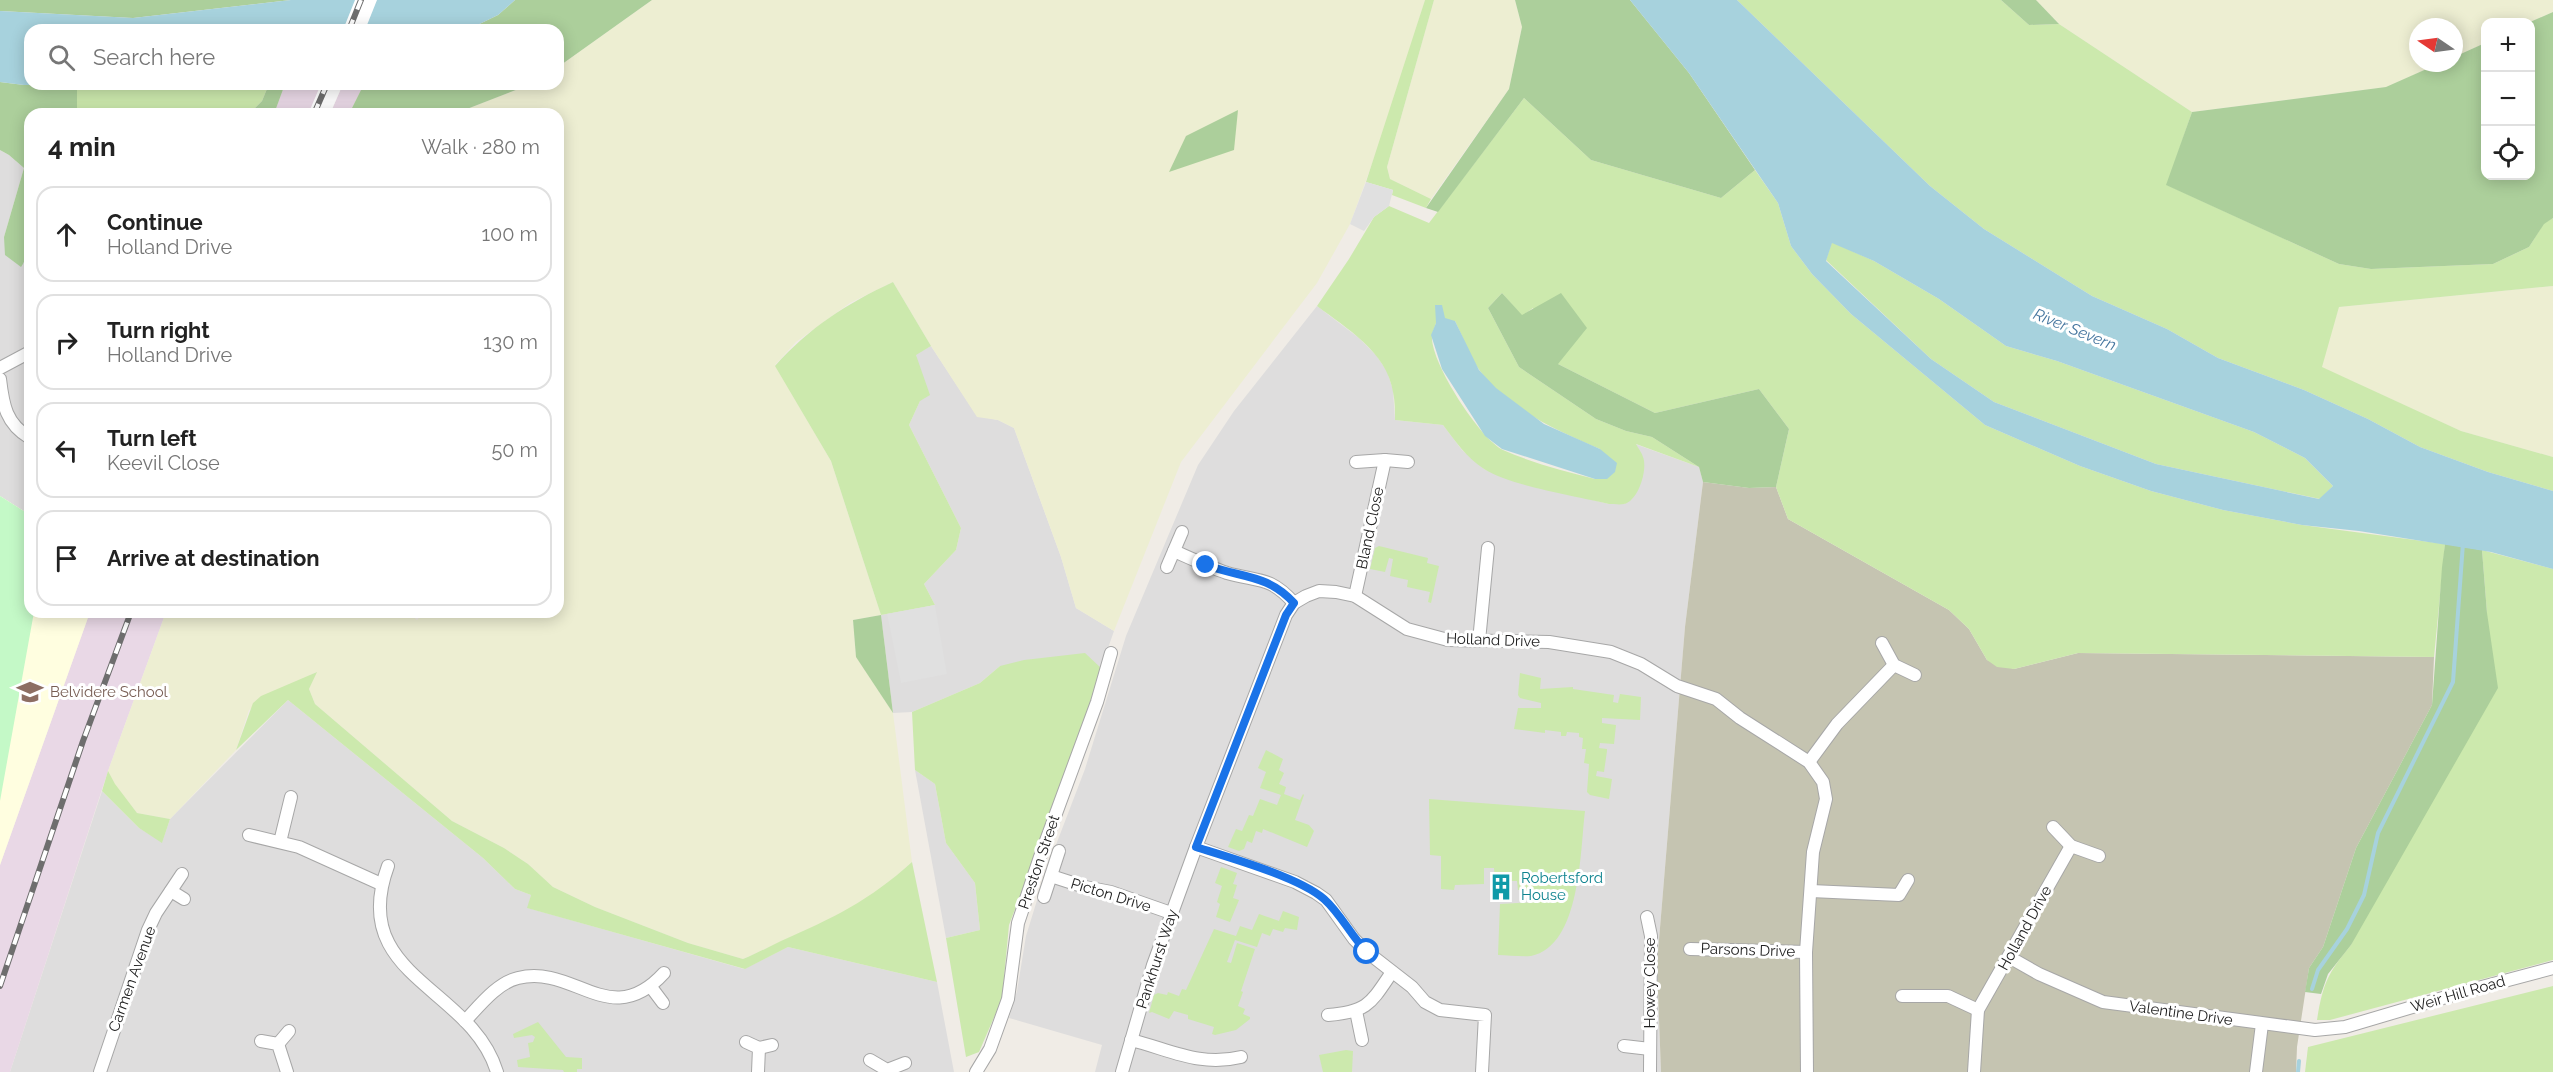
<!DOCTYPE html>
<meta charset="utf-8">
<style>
:root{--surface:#fff;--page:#f6f6f6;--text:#222;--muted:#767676;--line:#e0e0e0}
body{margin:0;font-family:Raleway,sans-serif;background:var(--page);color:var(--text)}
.controls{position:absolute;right:18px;top:18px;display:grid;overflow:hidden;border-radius:12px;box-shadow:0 3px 15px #0003}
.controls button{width:54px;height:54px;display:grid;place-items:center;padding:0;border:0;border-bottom:2px solid var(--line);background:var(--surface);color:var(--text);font:30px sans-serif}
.compass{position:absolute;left:2409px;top:18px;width:54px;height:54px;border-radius:50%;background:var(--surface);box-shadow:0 3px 15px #0003;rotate:283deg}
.stop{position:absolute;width:18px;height:18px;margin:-14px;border:4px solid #1a73e8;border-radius:50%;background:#fff}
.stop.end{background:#1a73e8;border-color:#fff;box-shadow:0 2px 6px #0008}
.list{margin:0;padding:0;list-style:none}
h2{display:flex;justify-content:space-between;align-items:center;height:78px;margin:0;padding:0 24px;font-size:26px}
h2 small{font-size:20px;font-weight:400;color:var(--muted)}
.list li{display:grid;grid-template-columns:39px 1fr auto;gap:18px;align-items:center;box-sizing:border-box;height:96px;margin:0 12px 12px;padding:0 12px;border:2px solid var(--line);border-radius:18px}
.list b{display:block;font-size:22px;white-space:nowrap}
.list p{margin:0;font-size:20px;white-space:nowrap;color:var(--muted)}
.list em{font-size:20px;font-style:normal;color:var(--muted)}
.icon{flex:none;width:33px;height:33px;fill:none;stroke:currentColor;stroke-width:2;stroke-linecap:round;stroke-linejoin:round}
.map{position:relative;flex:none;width:2553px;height:1072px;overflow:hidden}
.search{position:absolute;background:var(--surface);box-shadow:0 3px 15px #0003;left:24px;top:24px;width:540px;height:66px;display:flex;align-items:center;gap:15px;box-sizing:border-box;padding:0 21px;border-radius:18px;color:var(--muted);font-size:22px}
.panel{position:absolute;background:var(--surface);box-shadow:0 3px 15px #0003;left:24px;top:108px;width:540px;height:510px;border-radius:18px}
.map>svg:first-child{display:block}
.residential{fill:#dedddd}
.industrial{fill:#e9d8e6}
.education{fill:#fffee0}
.construction{fill:#c5c4b1}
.farmland{fill:#edeed2}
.grass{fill:#cce9ad;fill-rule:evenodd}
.forest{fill:#accf9b}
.park{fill:#c4f9c7}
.parking{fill:#e0e0e0}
.water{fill:#a7d2dd;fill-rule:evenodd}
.pier{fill:#fff}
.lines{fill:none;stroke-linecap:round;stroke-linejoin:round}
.stream{stroke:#a7d2dd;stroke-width:4}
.minor-casing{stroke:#a7a7a7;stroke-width:14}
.minor{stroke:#fff;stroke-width:12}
.rail-casing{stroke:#6e6e6e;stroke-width:6}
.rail{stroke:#fff;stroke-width:4;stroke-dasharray:11;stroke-linecap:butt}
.route{stroke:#1a73e8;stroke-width:8}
.labels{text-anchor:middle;stroke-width:6;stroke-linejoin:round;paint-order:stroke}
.street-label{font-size:15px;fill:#202020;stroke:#fff}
.education-label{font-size:15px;fill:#785e54;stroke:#fff;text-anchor:start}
.culture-label{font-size:15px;fill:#0d838f;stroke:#fff;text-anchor:start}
.water-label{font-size:16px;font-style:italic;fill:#46769f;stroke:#fff}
</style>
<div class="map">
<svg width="2553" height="1072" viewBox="0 0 2553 1072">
<rect width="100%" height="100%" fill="#f0ece6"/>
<g class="residential">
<path d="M0 150 9 155 24 168 4 237 25 261 30 240V515L0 496Z"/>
<path d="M1317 306 1359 338 1376 355 1387 371 1393 390 1395 420 1443 425 1462 450 1484 469 1505 478 1609 504H1625L1635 444 1699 467 1703 482 1685 627 1657 964 1661 1072H1095L1102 1045 1009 1018 1017 991 1026 936 1046 871 1085 769 1126 636 1198 465 1234 411Z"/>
<path d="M931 346 977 416 998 420 1014 428 1061 557 1076 608 1114 631 1101 668 1000 666 980 683 912 712 893 713 881 615 935 605 924 584 956 550 961 528 909 425 920 401 916 354Z"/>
<path d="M288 700 483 858 515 889 531 895 528 908 744 969 788 947 937 982 954 1072H10L102 791 139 828 162 842 170 819Z"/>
<path d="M915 770 935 784 946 843 975 883 980 930 946 938Z"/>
</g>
<g class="industrial">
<path d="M285 84H321L310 112 315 114H274Z"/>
<path d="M343 84H364L349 114H330Z"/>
<path d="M90 612H166L108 771 10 1072H0V865Z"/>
</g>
<path class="education" d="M0 496 30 515V612H90L0 865Z"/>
<path class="construction" d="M1703 482 1749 488 1776 487 1788 519 1949 610 1969 629 1987 660 2014 669 2078 653 2434 657 2432 705 2356 848 2323 947 2309 968 2297 1047 2296 1072H1661L1657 964 1685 627Z"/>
<g class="farmland">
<path d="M652 0H1425L1387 123 1350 224 1317 283 1181 462 1114 631 1076 608 1061 557 1014 428 998 420 977 417 931 346 893 282 850 303 796 342 775 365 831 461 881 615 853 620 856 656 893 713 912 862 885 886 862 902 820 924 743 959 688 943 595 907 553 887 528 864 504 848 452 821 315 704 309 689 316 672 249 710 236 750 170 819 137 813 114 784 108 771 166 612H407L417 620 424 612H558V114H454L531 84H558V67Z"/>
<path d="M1434 0H1515L1522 27 1509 89 1431 199 1390 179 1387 167Z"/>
<path d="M2036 0H2553V12L2530 22H2486L2485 43 2454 57V27H2418V63H2440L2387 87 2192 112 2059 24Z"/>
<path d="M2553 286V457L2461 431 2321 367 2339 307Z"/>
</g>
<g class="grass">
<path d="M1425 0H1434L1387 167 1390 179 1431 199 1426 208 1392 195 1393 190 1366 182Z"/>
<path d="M1737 0H2001L2029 25 2059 24 2192 112 2167 185 2339 264 2371 269 2493 264 2529 247 2544 223 2553 218V286L2339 307 2322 367 2461 431 2553 457V491L2488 472 2420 447 2368 419 2304 390 2218 358 2167 329 2092 296 1984 229 1930 186Z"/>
<path d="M159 84H269L262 101 249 114H77V85Z"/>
<path d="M1524 98 1591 160 1721 198 1755 170 1778 203 1791 246 1812 274 1851 314 1985 425 2080 466 2151 491 2223 510 2302 525 2445 544 2434 657 2078 653 2014 669 1997 667 1987 660 1969 629 1949 610 1788 519 1776 487 1789 429 1759 389 1655 413 1558 364 1533 308 1522 316 1502 293 1488 308 1519 367 1596 419 1626 431 1652 437 1699 467 1636 444C1638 448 1642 453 1643 457 1648 470 1638 501 1624 504 1620 505 1613 504 1609 504 1576 496 1511 486 1484 469 1467 458 1455 441 1443 425L1395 420C1395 411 1395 401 1393 392 1387 352 1346 328 1317 306L1349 259 1374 217 1389 206 1429 223ZM1455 321C1463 337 1470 357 1480 371 1509 410 1557 430 1600 449L1607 479H1595C1565 471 1532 463 1503 450 1480 439 1430 362 1432 336 1432 332 1435 327 1436 323Z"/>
<path d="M1832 242 1874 261 1939 299 2006 346 2057 361 2254 432 2305 458 2333 486 2320 499 2156 464 1994 402 1931 359 1826 260Z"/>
<path d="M893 282 931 346 916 355 930 395 920 401 909 425 961 528 956 550 924 584 935 605 881 615 831 461 775 366C810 327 846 304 893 282Z"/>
<path d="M1379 546 1428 558 1427 563 1439 566 1431 603 1428 602 1430 592 1407 587 1408 580 1390 576 1393 559 1389 558 1385 572 1370 569 1375 548Z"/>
<path d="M2482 550 2553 569V960L2330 1020H2317C2323 983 2328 973 2351 945L2487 613Z"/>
<path d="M1085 653 1101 668 1076 748 1009 925 1002 999 979 1052 966 1057 946 938 980 930 975 883 946 843 935 784 915 770 912 712 980 683 1000 666 1024 660Z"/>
<path d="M317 672 309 689 315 704 452 821 504 848 528 864 553 887 595 907 688 943 743 959C756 954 768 947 781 941 833 918 869 901 912 862L937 982 788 947 745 969 527 908 531 895 515 889 483 858 288 700 236 750 253 703 261 696Z"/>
<path d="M1520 673 1541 678 1540 689 1573 687V689L1614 695 1613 702 1618 703 1620 694 1641 697 1640 720 1602 718V723L1616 725 1614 744 1600 743 1599 748 1607 749V751L1604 772 1597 771 1596 776 1612 779 1609 799 1590 795 1587 792 1589 764 1584 763 1586 749H1582L1583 738 1579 737V733L1567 732 1566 736H1561V732L1545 730V733L1514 729 1518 708H1541V703L1520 698 1518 695Z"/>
<path d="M1266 750 1283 759 1279 770 1284 773 1279 784 1286 787 1284 794 1300 800 1303 794 1304 795 1295 820 1309 825 1314 831 1307 847 1263 829 1262 833 1256 831 1252 843 1247 841 1244 849 1239 851 1228 847 1236 829 1242 831 1249 815 1253 816 1260 799 1277 805 1281 795 1260 788 1266 772 1258 768Z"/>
<path d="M108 771 115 784 137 813 170 819 162 843 139 828 102 791Z"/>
<path d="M1429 799 1585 811C1580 851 1581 946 1531 956 1521 957 1508 955 1498 955L1500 904 1537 902 1541 896 1537 891 1518 890 1517 881H1495L1494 868H1484V884L1455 885 1454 890 1441 889V856L1430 855Z"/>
<path d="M1221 867 1237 873 1233 884 1237 885 1233 898 1239 900 1230 922 1216 917 1220 904 1217 902 1222 886 1215 883Z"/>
<path d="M1283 911 1299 917 1297 930 1285 928 1283 932 1273 929 1270 936 1262 933 1257 947 1235 940 1227 962 1231 963 1237 943 1255 949 1241 991 1243 992 1238 1006 1245 1009 1243 1014 1250 1017V1019L1236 1030 1215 1035 1212 1034 1214 1027 1188 1019V1015L1174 1011 1169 1019 1152 1012 1149 1013 1154 995 1158 993 1167 995 1168 992 1179 996 1182 989 1186 990 1214 929 1236 936 1240 926 1252 930 1259 914 1279 921Z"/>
<path d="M2553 986V1072H2305L2308 1047Z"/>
<path d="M538 1022 566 1057 582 1058V1069H577V1072H564L563 1070 518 1067 517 1060 530 1057 528 1043 533 1042 535 1037 532 1035 514 1038 513 1034Z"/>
<path d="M1346 1050 1353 1051 1352 1072H1323L1319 1055Z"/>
</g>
<g class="forest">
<path d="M0 0H291L133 18 0 11Z"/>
<path d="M515 0H652L558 67V30H467L498 15Z"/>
<path d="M1515 0H1630L1689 73 1755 170 1721 198 1591 160 1524 98 1438 212 1426 208 1509 89 1522 27Z"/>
<path d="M2001 0H2036L2059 24 2029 25Z"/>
<path d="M2553 12V218L2544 224 2529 247 2493 264 2371 269 2339 264 2166 185 2192 112 2386 87 2440 63H2454V57L2485 43 2486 176H2530V22Z"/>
<path d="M0 82 24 85H77V114H30C30 146 38 245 21 267L5 255 4 237 24 168 9 155 0 150Z"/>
<path d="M269 84H285L274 114H249L262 101Z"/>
<path d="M364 84H531L454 114H349Z"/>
<path d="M1238 110 1234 150 1169 172 1186 136Z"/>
<path d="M1502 293 1522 315 1561 293 1587 328 1558 364 1655 413 1759 389 1789 429 1776 487 1749 488 1703 482 1699 467 1652 437 1626 431 1596 419 1519 367 1488 308Z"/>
<path d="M2445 544 2482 550 2487 613 2498 688 2351 945 2328 974 2321 994 2305 992 2309 968 2323 947 2356 848 2432 705 2442 567Z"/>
<path d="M881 615 893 713 856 657 853 620Z"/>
</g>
<path class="park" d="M0 496 30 515V612H34L0 801Z"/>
<g class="parking">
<path d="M1366 182 1393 190 1389 206 1374 217 1364 231 1350 224Z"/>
<path d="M935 605 947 674 901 683 887 614Z"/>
</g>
<g class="water">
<path d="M291 0H515L498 15 467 30H30V84H159L24 85 0 82V11L133 18Z"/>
<path d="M1630 0H1737L1930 186 1984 229 2092 296 2167 329 2218 358 2304 390 2368 419 2420 447 2488 472 2553 491V569L2491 552 2359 531 2302 525 2223 510 2151 491 2080 466 1985 425 1851 314 1812 274 1791 246 1778 203 1689 73ZM1832 243 1874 261 1939 299 2006 346 2057 361 2254 432 2305 458 2333 486 2319 499 2156 464 1994 402 1931 359 1826 261Z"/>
<path d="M1435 305H1442L1445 318 1455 321 1479 370 1496 388 1544 424 1600 449 1617 463 1615 472 1607 479H1595L1502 449 1485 436 1442 369 1431 335 1436 323Z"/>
</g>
<g class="pier">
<path d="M355 0H377L365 30H343Z"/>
<path d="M321 84H343L330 114 309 112Z"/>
</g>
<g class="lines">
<g class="stream">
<path d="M2312 989 2318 970 2347 929 2364 895 2378 833 2453 682 2463 543"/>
<path d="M2298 1072 2299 1061"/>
</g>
<g class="minor-casing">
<g id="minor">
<path d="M0 368 30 352"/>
<path d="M0 379C3 405 6 424 30 438"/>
<path d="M1356 462 1385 460 1408 462"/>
<path d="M1174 551C1192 559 1209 567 1227 573 1259 582 1270 576 1294 603"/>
<path d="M1167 567 1182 532"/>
<path d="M1355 596 1385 460"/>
<path d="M1479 641 1488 548"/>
<path d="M1882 643 1894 665 1915 675"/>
<path d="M1809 762 1837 724 1894 665"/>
<path d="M2053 827 2071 846 2099 856"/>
<path d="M249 835 299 847 381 884"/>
<path d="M280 842 291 797"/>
<path d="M388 866C347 977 471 986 497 1072"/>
<path d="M1051 876 1085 887 1111 892 1171 913"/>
<path d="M171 891 184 899"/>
<path d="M1811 891 1899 895 1908 880"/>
<path d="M1044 897 1059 851"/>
<path d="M1647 917 1651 936 1650 1072"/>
<path d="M1690 949 1806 952"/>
<path d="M2009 957 2039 974 2103 1002 2315 1030 2345 1027 2463 992 2553 968"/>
<path d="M651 987 663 1003"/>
<path d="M1902 996H1948L1978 1010"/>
<path d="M1356 1011 1362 1040"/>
<path d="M1328 1015C1368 1012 1371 1003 1392 972"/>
<path d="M465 1021C480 1005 497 983 518 978 575 964 610 1032 664 973"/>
<path d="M1131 1040C1171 1050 1200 1067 1241 1057"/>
<path d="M261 1041 278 1044 287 1072"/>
<path d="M746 1042 759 1048 758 1072"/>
<path d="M278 1044 289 1031"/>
<path d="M1624 1046 1650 1049"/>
<path d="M759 1048 772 1045"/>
<path d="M870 1060 887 1070 905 1063"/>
<path d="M100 1072 148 930 156 913 182 874"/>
<path d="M976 1072 990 1049 1008 999 1018 923 1040 857 1097 702 1111 653"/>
<path d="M1122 1072 1153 965 1196 847"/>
<path d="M1482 1072 1485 1015 1440 1010 1425 1002 1412 987 1367 952 1354 939 1326 900 1316 893 1295 882 1196 847 1286 615 1294 603 1306 596 1319 591 1336 592 1355 596 1407 629 1448 640 1549 642 1611 652 1641 664 1677 686 1716 699 1740 718 1809 762 1823 782 1826 799 1813 852 1806 952 1807 1072"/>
<path d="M1974 1072 1978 1010 2071 846"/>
<path d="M2256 1072 2262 1024"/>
</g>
</g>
<use href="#minor" class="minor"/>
<g class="rail-casing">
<g id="rail">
<path d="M349 30 361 0"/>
<path d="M314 114 327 84"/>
<path d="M0 986 83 741 131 612"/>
</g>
</g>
<use href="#rail" class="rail"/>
</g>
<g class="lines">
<path class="route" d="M1206 565C1241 578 1268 574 1294 603L1286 615 1196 847C1228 857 1299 877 1324 899 1341 914 1351 936 1367 952"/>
</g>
<defs>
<g id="school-bare" transform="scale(2.07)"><path d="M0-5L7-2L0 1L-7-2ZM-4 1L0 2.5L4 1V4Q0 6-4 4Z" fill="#8d6e63" stroke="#fff" stroke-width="2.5" paint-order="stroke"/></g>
<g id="building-bare" transform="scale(2.07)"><path d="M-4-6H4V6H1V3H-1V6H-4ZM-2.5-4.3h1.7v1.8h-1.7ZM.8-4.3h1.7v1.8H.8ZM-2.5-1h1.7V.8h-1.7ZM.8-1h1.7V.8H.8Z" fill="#0f9aa8" stroke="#fff" stroke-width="2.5" paint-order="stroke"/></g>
</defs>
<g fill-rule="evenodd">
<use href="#school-bare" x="30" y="692"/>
<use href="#building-bare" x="1501" y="887"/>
</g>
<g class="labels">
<g class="street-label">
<text transform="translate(1370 528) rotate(-78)" y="5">Bland Close</text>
<text transform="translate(1493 640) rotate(2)" y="5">Holland Drive</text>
<text transform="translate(1039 862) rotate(-71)" y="5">Preston Street</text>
<text transform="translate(1111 895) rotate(17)" y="5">Picton Drive</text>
<text transform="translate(2025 928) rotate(-61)" y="5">Holland Drive</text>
<text transform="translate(1748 950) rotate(2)" y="5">Parsons Drive</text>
<text transform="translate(1157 959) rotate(-72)" y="5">Pankhurst Way</text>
<text transform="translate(132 979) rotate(-70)" y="5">Carmen Avenue</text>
<text transform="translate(1650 983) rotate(-90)" y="5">Howey Close</text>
<text transform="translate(2458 994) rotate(-16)" y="5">Weir Hill Road</text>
<text transform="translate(2181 1013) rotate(8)" y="5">Valentine Drive</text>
</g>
<g class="education-label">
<text x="50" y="697">Belvidere School</text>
</g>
<g class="culture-label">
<text x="1521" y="883">Robertsford<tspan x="1521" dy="17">House</tspan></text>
</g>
<g class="water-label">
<text transform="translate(2075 329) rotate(22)" y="6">River Severn</text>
</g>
</g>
</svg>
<div class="controls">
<button>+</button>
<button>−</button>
<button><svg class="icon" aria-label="locate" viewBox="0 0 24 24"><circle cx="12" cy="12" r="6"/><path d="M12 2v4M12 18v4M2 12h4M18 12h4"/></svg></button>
</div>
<svg class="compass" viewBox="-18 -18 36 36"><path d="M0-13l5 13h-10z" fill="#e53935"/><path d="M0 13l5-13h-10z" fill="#767676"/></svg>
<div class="stop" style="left:1367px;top:952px"></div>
<div class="stop end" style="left:1206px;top:565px"></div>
<div class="search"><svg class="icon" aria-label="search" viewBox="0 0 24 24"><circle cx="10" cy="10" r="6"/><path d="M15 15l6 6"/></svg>Search here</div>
<section class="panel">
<h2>4 min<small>Walk · 280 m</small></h2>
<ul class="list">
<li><svg class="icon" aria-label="ahead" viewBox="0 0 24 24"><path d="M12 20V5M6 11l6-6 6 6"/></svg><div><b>Continue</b><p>Holland Drive</p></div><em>100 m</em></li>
<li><svg class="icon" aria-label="right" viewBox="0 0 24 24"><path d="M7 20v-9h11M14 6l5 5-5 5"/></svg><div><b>Turn right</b><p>Holland Drive</p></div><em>130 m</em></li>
<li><svg class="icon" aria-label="left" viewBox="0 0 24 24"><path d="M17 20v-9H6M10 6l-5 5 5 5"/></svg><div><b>Turn left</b><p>Keevil Close</p></div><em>50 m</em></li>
<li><svg class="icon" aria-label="arrive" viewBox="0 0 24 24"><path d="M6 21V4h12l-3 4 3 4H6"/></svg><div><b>Arrive at destination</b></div></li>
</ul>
</section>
</div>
